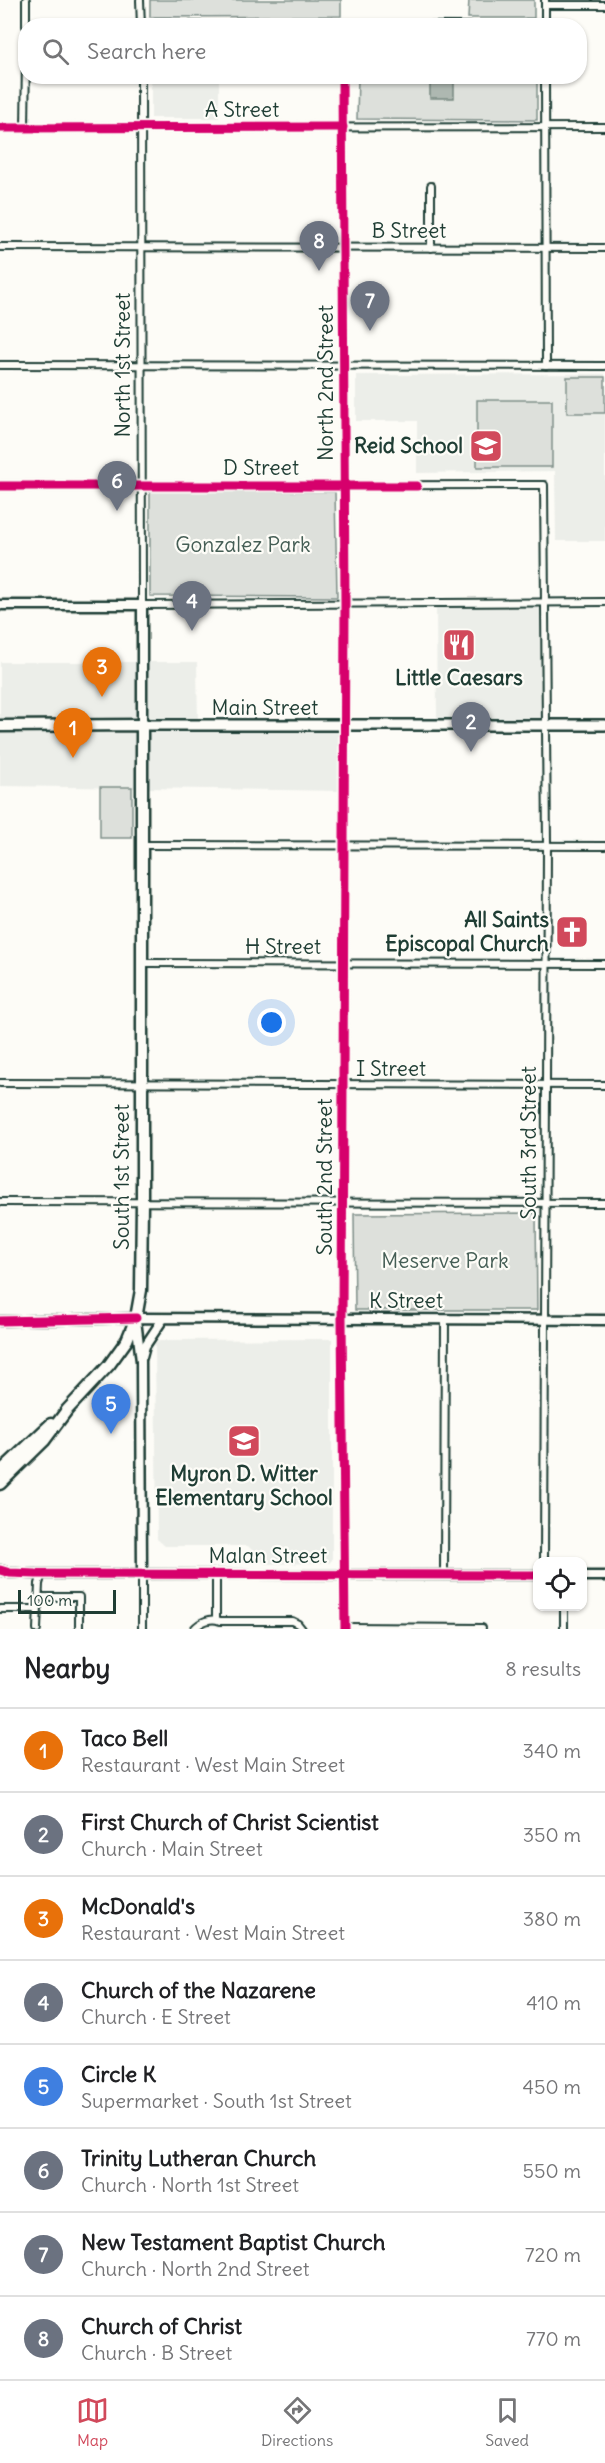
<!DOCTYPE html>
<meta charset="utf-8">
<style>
:root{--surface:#fff;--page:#f2f2f2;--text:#202124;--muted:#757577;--line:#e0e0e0;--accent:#d1495b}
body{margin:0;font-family:Delius,sans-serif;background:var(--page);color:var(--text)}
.controls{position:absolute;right:18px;bottom:18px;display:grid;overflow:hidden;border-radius:12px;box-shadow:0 2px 4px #0004}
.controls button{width:54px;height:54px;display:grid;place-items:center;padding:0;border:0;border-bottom:2px solid var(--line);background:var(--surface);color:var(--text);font:30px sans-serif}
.scale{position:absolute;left:18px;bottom:15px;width:98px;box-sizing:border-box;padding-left:6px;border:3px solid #1f3d34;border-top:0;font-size:16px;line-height:21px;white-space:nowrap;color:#1f3d34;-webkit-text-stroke:4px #fdfcf7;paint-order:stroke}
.you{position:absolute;left:272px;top:1023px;width:21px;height:21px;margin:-15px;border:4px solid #fff;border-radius:50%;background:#1a73e8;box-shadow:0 0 0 9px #1a73e833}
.badge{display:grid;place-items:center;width:39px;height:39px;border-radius:50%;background:var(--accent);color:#fff;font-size:20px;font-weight:700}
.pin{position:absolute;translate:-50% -50px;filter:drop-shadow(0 2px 3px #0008)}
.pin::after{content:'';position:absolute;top:32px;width:21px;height:18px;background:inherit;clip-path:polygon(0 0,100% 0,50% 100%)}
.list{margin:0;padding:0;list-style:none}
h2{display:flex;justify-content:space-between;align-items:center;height:78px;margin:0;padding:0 24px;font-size:26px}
h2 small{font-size:20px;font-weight:400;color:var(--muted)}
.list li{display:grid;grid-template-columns:39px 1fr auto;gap:18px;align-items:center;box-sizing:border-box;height:84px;padding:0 24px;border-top:2px solid var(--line)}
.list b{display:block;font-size:22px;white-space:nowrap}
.list p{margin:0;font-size:20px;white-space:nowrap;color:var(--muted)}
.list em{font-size:20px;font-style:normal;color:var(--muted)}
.icon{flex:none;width:33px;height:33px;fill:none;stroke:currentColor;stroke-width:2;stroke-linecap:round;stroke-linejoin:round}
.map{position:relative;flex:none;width:605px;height:1629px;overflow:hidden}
.search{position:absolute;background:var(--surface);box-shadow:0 2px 4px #0004;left:18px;right:18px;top:18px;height:66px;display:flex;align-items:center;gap:15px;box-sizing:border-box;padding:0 21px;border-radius:24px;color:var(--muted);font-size:22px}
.sheet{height:750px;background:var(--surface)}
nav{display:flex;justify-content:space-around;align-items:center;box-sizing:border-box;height:84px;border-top:2px solid var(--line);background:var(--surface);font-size:16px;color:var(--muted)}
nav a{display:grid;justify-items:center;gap:3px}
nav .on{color:var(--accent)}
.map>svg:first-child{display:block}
.built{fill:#eceee9}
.green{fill:#dde0db;stroke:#7e8e88;stroke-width:1.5}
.water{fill:#aeb8b1;stroke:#75877f;stroke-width:1.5}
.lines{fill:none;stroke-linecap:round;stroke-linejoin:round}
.street-casing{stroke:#1f3d34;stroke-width:10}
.secondary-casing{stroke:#1f3d34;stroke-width:13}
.primary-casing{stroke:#1f3d34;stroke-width:14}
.highway-casing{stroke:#1f3d34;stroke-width:15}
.street{stroke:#fdfcf7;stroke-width:6}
.secondary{stroke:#fdfcf7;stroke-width:8}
.primary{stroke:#fdfcf7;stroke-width:9}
.highway{stroke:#fdfcf7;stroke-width:10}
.cycleway-casing{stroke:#fdfcf7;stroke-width:13}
.cycleway{stroke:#d6006c;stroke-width:9}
.labels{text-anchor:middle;stroke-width:4.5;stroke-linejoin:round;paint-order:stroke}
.street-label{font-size:21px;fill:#1f3d34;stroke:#fdfcf7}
.poi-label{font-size:21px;font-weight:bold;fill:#1f3d34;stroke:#fdfcf7;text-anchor:end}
.park-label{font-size:21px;fill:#455e55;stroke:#fdfcf7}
</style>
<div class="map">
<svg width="605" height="1629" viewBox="0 0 605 1629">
<rect width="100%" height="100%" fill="#fdfcf7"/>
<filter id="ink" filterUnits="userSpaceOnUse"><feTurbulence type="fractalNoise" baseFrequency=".0167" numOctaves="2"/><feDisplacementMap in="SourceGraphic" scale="12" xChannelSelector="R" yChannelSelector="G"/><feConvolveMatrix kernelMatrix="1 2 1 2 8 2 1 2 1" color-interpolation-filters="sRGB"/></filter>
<g filter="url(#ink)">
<g class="built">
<rect x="151" y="77" width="68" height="41"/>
<path d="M605 374V541H556L555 471 417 473V421H356V375Z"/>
<path d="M546 603V725H437L436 604Z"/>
<path d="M0 662H197L198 726H343V791L0 786Z"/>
<path d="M332 1339V1560L329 1563 265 1564 248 1546H165L157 1539 155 1343 159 1340Z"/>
</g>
<g class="green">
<path d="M150 0H341V16L150 17Z"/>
<path d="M469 0H534V18H468Z"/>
<path d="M358 77H537V120L357 119Z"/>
<rect x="567" y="377" width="38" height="36"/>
<rect x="477" y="400" width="75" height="67"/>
<path d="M150 491 335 492 337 597 150 596Z"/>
<rect x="100" y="787" width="32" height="51"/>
<path d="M536 1213 537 1310H355L354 1214Z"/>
</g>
<path class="water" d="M439 77H454V98H430V81L439 83Z"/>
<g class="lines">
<g class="street-casing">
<g id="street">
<path d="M140 0 141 26"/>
<path d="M545 0V26"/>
<path d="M545 5H605"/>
<path d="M141 25 469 26"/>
<path d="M26 26V0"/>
<path d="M141 76 142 605 605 602"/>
<path d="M342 76 345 604 342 1319 345 1629"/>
<path d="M545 76 546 366"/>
<path d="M0 128 605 127"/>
<path d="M25 128 26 58"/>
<path d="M431 186V248"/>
<path d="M0 247 605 248"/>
<path d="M0 365 605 366"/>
<path d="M0 486 544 485 547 846 544 1562"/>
<path d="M142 845 605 846"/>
<path d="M142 963 605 964"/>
<path d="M0 1083 605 1085"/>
<path d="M0 1202 605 1203"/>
<path d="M142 1574V1629"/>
<path d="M444 1574 445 1319"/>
<path d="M38 1597H79V1629"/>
<path d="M564 1606V1629"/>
<path d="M0 1609H37"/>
<path d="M216 1619V1574"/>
<path d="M345 1627 482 1628"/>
<path d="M37 1629 39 1584 42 1574"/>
<path d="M194 1629C200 1622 211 1617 220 1621H292L298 1624 302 1629"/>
</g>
</g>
<g class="secondary-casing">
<g id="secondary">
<path d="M0 605H142V725"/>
<path d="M136 1320 141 1361 142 1574"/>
<path d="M0 1321 136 1318 605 1320"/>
<path d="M142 1357 145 1346 163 1319"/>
<path d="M0 1570 10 1573 36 1574 538 1575"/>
<path d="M582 1576H605"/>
</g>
</g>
<g class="primary-casing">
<path id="primary" d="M142 725H605"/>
</g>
<g class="highway-casing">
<g id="highway">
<path d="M0 726 142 725V1202L141 1290 136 1318 127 1340 109 1365 67 1410 44 1441 0 1484"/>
<path d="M0 1472 51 1424"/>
</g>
</g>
<use href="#street" class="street"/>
<use href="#secondary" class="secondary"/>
<use href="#primary" class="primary"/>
<use href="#highway" class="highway"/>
<g class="cycleway-casing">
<g id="cycleway">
<path d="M342 76 345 604 342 1319 345 1629"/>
<path d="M0 128 343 127"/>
<path d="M0 486H417"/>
<path d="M0 1321 136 1318"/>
<path d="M0 1570 10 1573 36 1574 538 1575"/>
</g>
</g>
<use href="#cycleway" class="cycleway"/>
</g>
</g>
<defs>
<g id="school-square" transform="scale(1.725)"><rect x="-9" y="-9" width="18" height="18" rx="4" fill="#d1495b" stroke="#fdfcf7"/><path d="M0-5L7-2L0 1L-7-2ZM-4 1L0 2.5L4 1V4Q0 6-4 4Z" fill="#fff"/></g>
<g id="restaurant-square" transform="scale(1.725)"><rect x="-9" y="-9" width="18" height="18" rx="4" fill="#d1495b" stroke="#fdfcf7"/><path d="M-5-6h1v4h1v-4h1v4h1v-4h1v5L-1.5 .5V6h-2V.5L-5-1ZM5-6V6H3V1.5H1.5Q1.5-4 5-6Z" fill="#fff"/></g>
<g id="church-square" transform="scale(1.725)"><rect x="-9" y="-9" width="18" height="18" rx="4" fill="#d1495b" stroke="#fdfcf7"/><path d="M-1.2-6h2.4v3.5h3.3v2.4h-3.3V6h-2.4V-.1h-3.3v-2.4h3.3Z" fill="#fff"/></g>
</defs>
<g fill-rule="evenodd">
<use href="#school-square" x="486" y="446"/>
<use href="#restaurant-square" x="459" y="645"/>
<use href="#church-square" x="572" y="932"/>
<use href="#school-square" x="244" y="1441"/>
</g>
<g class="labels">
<g class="street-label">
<text x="242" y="117">A Street</text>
<text x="409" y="238">B Street</text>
<text transform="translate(123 365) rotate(-90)" y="7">North 1st Street</text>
<text transform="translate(326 383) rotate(-90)" y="7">North 2nd Street</text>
<text x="261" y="475">D Street</text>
<text x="265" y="715">Main Street</text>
<text x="283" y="954">H Street</text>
<text x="391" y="1076">I Street</text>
<text transform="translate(529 1143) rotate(-90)" y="7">South 3rd Street</text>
<text transform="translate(122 1177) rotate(-90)" y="7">South 1st Street</text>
<text transform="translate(325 1177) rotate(-90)" y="7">South 2nd Street</text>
<text x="406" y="1308">K Street</text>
<text x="268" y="1563">Malan Street</text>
</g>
<g class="poi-label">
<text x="463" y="453">Reid School</text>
<text x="459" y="685" text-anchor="middle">Little Caesars</text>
<text x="549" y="927">All Saints<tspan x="549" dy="24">Episcopal Church</tspan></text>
<text x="244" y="1481" text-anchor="middle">Myron D. Witter<tspan x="244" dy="24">Elementary School</tspan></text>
</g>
<g class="park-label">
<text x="243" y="552">Gonzalez Park</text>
<text x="445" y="1268">Meserve Park</text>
</g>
</g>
</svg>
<div class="controls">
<button><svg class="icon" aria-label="locate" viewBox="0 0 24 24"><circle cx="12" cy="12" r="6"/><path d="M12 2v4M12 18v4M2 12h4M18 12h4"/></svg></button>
</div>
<div class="scale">100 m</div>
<div class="you"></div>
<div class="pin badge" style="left:73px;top:758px;background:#e8710a">1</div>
<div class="pin badge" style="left:471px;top:752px;background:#6b7280">2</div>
<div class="pin badge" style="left:102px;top:697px;background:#e8710a">3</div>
<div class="pin badge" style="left:192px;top:631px;background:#6b7280">4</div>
<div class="pin badge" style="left:111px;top:1434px;background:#3f7fe0">5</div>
<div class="pin badge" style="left:117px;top:511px;background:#6b7280">6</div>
<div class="pin badge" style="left:370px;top:331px;background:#6b7280">7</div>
<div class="pin badge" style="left:319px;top:271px;background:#6b7280">8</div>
<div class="search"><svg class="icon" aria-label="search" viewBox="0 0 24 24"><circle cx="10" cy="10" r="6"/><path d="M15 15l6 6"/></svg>Search here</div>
</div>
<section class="sheet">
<h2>Nearby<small>8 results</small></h2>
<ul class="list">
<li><span class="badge" style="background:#e8710a">1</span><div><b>Taco Bell</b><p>Restaurant · West Main Street</p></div><em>340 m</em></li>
<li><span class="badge" style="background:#6b7280">2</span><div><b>First Church of Christ Scientist</b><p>Church · Main Street</p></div><em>350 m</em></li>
<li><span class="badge" style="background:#e8710a">3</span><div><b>McDonald's</b><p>Restaurant · West Main Street</p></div><em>380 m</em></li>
<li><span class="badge" style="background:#6b7280">4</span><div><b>Church of the Nazarene</b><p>Church · E Street</p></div><em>410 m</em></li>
<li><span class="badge" style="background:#3f7fe0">5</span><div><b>Circle K</b><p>Supermarket · South 1st Street</p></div><em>450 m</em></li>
<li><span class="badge" style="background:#6b7280">6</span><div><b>Trinity Lutheran Church</b><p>Church · North 1st Street</p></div><em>550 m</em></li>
<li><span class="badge" style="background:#6b7280">7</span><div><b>New Testament Baptist Church</b><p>Church · North 2nd Street</p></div><em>720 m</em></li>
<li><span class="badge" style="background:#6b7280">8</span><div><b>Church of Christ</b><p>Church · B Street</p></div><em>770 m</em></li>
</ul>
</section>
<nav>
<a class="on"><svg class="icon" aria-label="map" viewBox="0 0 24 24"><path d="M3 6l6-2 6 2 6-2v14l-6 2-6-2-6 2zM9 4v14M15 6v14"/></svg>Map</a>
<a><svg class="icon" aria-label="directions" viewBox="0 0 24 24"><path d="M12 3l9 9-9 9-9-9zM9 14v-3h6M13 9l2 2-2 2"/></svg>Directions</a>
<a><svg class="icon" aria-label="saved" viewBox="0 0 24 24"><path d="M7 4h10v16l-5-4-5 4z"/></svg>Saved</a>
</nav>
